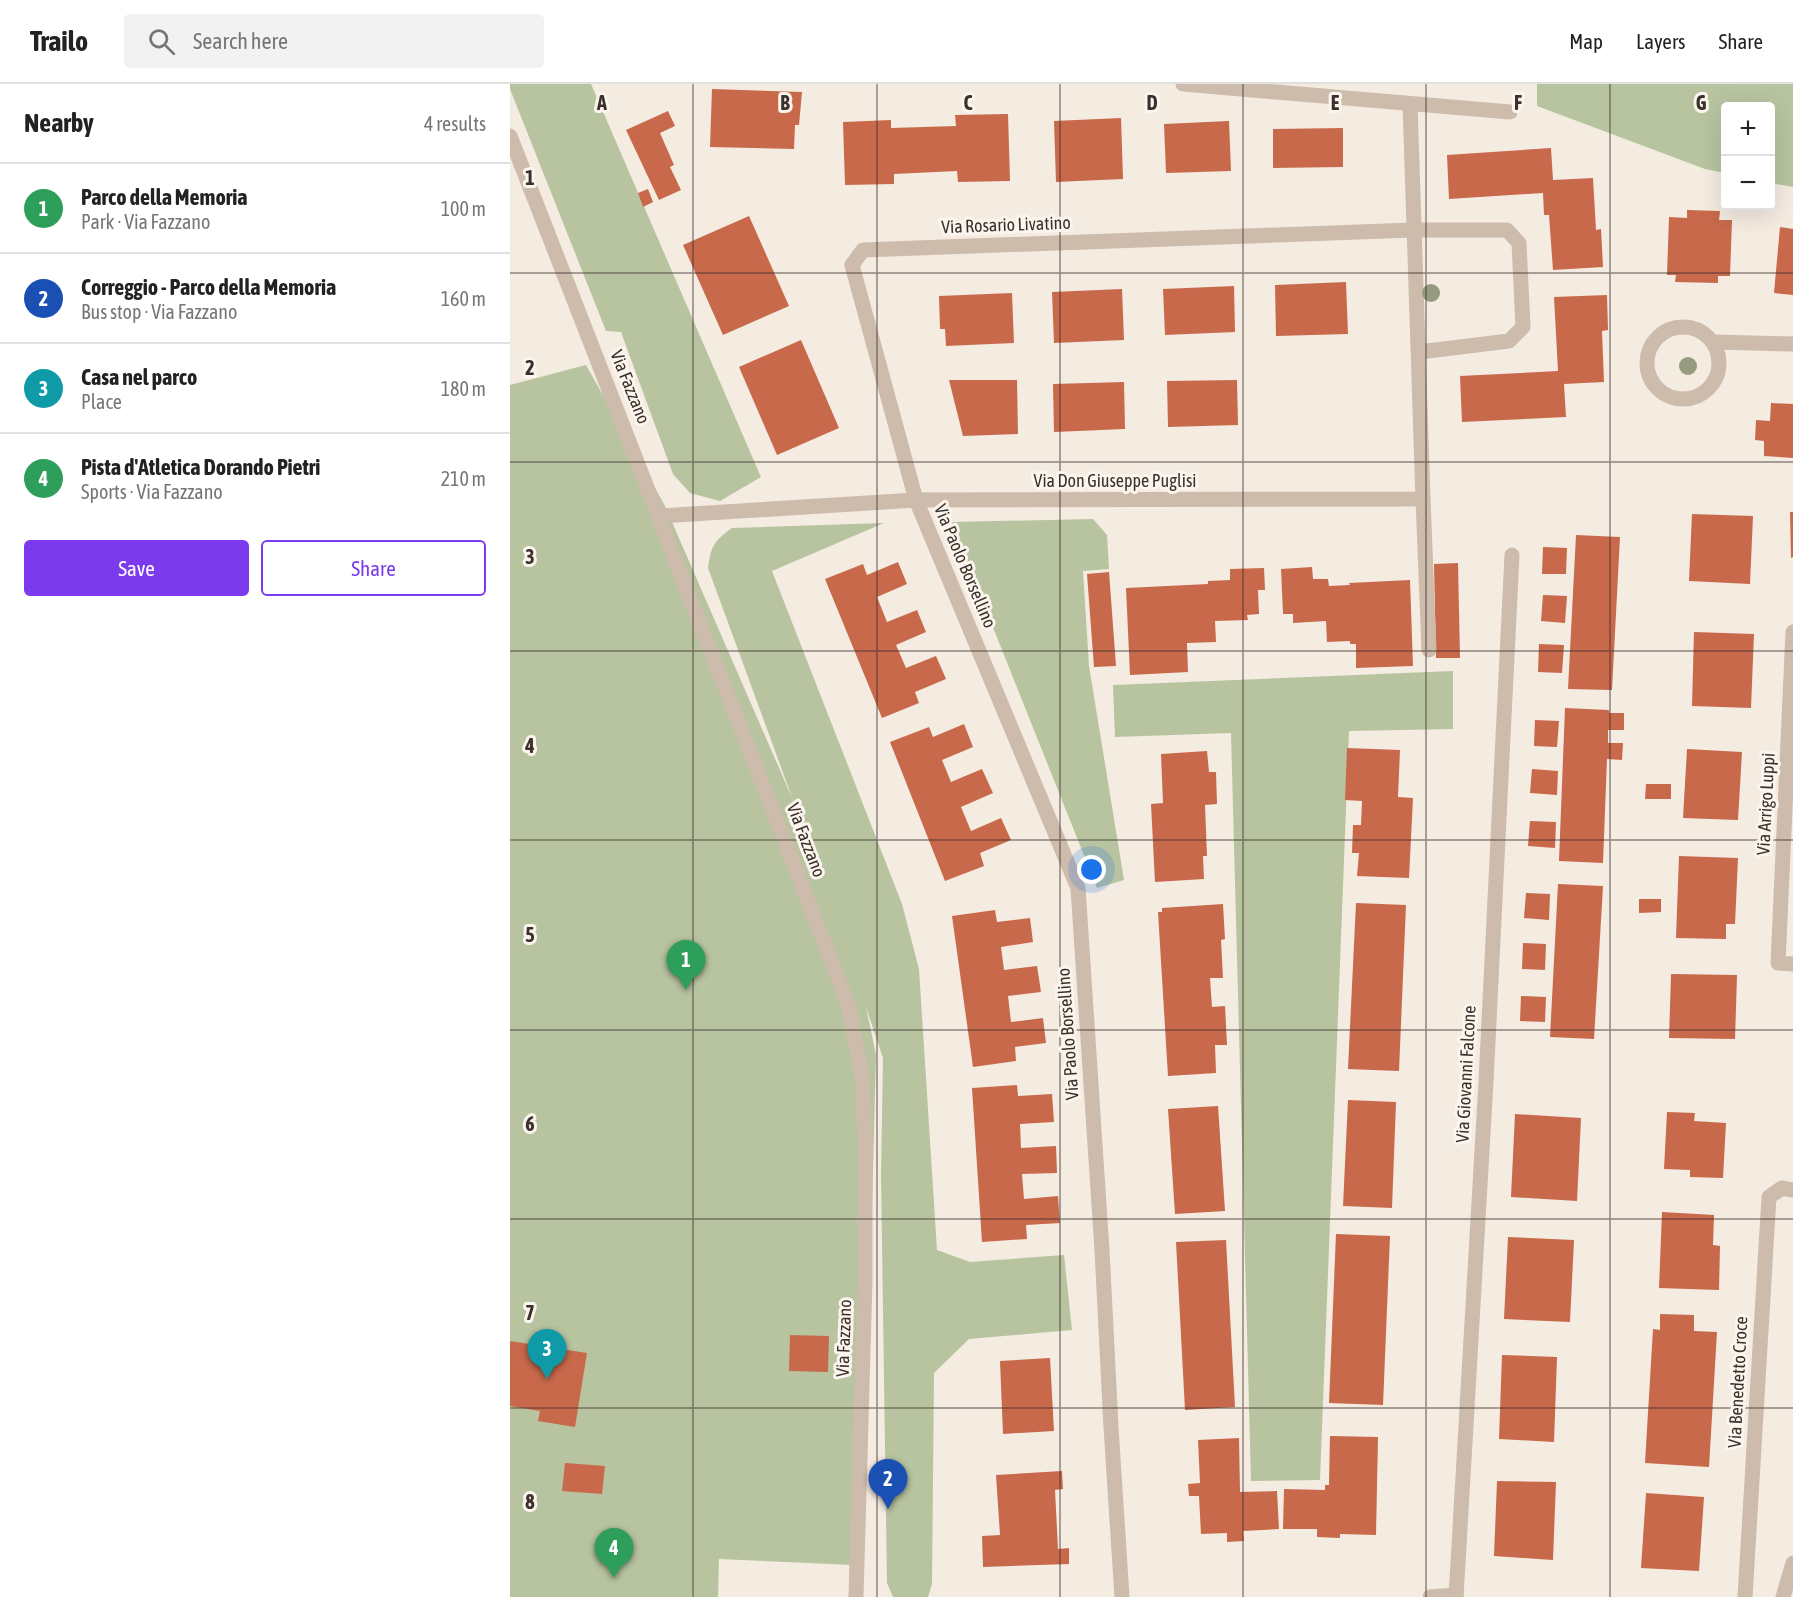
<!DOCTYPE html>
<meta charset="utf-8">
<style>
:root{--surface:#fff;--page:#f2f2f2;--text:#222;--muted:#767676;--line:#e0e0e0;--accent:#7c3aed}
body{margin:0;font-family:"Asap Condensed",sans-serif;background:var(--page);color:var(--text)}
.controls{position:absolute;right:18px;top:18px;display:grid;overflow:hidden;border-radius:6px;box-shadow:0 6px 24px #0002}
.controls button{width:54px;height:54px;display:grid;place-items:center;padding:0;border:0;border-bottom:2px solid var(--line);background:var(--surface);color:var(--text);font:30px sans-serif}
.you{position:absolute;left:582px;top:786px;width:21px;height:21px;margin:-15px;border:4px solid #fff;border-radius:50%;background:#1a73e8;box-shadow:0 0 0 9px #1a73e833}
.badge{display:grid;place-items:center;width:39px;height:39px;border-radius:50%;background:var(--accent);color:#fff;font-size:20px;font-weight:700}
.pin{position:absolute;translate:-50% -50px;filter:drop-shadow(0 2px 3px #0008)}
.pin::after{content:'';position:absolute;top:32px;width:21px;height:18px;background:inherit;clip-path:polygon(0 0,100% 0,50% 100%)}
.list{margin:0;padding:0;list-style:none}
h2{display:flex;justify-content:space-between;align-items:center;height:78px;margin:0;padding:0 24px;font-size:26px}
h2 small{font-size:20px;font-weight:400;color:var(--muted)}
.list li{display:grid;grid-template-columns:39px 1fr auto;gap:18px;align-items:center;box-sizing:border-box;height:90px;padding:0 24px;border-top:2px solid var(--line)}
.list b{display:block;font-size:22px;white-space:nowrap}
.list p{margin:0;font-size:20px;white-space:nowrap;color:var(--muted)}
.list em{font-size:20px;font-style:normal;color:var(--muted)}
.actions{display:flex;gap:12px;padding:18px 24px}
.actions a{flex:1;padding:14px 0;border:2px solid var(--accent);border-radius:6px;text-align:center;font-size:21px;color:var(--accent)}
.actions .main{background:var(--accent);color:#fff}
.icon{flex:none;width:33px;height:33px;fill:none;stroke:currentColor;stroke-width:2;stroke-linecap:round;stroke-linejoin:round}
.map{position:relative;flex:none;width:1283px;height:1513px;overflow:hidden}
header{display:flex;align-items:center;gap:36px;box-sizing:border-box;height:84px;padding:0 30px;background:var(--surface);border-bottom:2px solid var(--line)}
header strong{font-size:28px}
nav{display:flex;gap:33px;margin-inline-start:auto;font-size:21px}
.search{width:420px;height:54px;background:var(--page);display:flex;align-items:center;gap:15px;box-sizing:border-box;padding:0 21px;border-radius:6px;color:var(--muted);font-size:22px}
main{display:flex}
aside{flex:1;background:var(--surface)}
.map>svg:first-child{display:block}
.green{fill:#b8c4a0}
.building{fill:#c8694b}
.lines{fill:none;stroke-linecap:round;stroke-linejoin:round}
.minor{stroke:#cdbbac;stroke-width:15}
.tertiary{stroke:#cdbbac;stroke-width:15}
.tree{fill:#969b7f}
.grid{fill:none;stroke:#3b302b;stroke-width:1.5;stroke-opacity:0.55}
.labels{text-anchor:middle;stroke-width:6;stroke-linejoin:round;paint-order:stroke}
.street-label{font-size:18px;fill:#3b302b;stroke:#fbf5ee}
.grid-label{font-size:20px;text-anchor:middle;font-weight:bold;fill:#3b302b;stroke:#fbf5ee;stroke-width:6;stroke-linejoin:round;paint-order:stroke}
</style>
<header>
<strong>Trailo</strong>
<div class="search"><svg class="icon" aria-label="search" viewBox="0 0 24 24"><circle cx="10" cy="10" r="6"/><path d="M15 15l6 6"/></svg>Search here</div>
<nav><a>Map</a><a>Layers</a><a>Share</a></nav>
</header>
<main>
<aside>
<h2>Nearby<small>4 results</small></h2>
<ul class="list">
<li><span class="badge" style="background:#2e9e5b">1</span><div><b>Parco della Memoria</b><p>Park · Via Fazzano</p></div><em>100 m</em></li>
<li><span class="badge" style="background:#1a4fb4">2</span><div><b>Correggio - Parco della Memoria</b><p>Bus stop · Via Fazzano</p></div><em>160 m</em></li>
<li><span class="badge" style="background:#0f9aa8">3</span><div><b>Casa nel parco</b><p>Place</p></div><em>180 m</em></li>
<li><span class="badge" style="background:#2e9e5b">4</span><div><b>Pista d'Atletica Dorando Pietri</b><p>Sports · Via Fazzano</p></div><em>210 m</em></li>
</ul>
<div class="actions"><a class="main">Save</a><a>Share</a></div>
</aside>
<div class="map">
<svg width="1283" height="1513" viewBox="0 0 1283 1513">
<rect width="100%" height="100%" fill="#f4ebe1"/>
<g class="green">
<path d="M0 0H81L251 393 210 417 180 409 163 390 111 248 96 247 0 5Z"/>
<path d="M1027 0H1283V103L1261 99 1260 22H1216L1215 89 1195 85 1027 22Z"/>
<path d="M76 281 155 422 283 716 198 484C201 462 204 457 222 444L374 439 262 487 392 820 409 885 427 1166 460 1178 554 1171 562 1246 459 1255 424 1289 422 1500 418 1513H383L377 1499 371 1091 373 974 356 923 366 971 360 1199 344 1481 209 1475 208 1513H0V301Z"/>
<path d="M583 435 597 451 599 485 573 487 579 582 614 796 587 804 441 438Z"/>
<path d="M943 587V645L839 647 810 1396 741 1397 721 649 605 653 603 601Z"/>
</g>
<g class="building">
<path d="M202 5 292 8 289 41H285L284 65 200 63Z"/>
<path d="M158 27 165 42 150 49 164 81 160 83 171 106 149 116 116 46Z"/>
<path d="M498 30 500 97 448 98 447 87 384 90V100L335 101 333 38 381 36V44L446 42 445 31Z"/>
<path d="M611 34 613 95 546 98 544 37Z"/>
<path d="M719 37 721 87 656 89 654 40Z"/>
<path d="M833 44V83L763 84V45Z"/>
<path d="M1041 64 1043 96 1083 94 1086 146 1091 145 1093 183 1043 186 1039 131H1034L1033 109 939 115 937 71Z"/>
<path d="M138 105 143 118 133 123 128 109Z"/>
<path d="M1177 126 1210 127 1209 136H1222L1220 192H1208V199L1165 198 1166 191H1157L1159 133 1177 134Z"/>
<path d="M239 132 279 222 213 251 173 161Z"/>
<path d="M1270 143 1283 145V211L1264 209Z"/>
<path d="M836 198 838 250 766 252 765 201Z"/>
<path d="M724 202 725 248 655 251 653 205Z"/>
<path d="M612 205 614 256 544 259 542 208Z"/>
<path d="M502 209 504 259 436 262 435 245H430L429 212Z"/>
<path d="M1097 211 1098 246 1092 247 1094 298 1054 300 1056 333 952 338 950 292 1048 287 1044 213Z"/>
<path d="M291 256 329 344 267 371 229 283Z"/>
<path d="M439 296H507L508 350 453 352Z"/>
<path d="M727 296 728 341 658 343 657 297Z"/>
<path d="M614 298 615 345 544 348 543 300Z"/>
<path d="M1261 319 1283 320V374L1254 372V357L1245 356 1246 336 1260 337Z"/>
<path d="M1280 428H1283V473L1281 474Z"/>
<path d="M1182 430 1243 432 1240 500 1179 497Z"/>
<path d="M1066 451 1110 453 1102 606 1058 605Z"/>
<path d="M1033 463 1057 464 1056 490H1032Z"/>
<path d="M388 478 397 500 367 513 377 538 407 526 416 548 386 561 396 584 426 572 436 595 405 608 409 619 372 634 315 495 353 480 357 491Z"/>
<path d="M948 479 950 574H926L924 480Z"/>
<path d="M802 483 803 495H818L819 502 840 501 839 499 900 496 903 582 846 584V560H840V557L817 558 816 537 783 539V530H773L771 485Z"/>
<path d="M754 484 755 506H748L749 530 737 531 738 536 705 537 706 558 677 559 678 588 620 591 616 504 698 500V497L720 496V485Z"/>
<path d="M599 488 606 582 584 583 577 490Z"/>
<path d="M1033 511 1057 512 1055 539 1031 537Z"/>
<path d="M1184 548 1244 550 1241 624 1182 622Z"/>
<path d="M1029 560 1054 561 1052 589 1028 588Z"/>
<path d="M1055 624 1099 626V629H1114V646H1098V659H1113L1112 676 1097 675 1093 779 1049 777Z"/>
<path d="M1025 636 1049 637 1047 663 1024 662Z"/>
<path d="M454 640 463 663 432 676 441 698 472 685 483 709 451 723 461 747 491 734 501 756 470 769 474 782 435 797 380 658 419 643 423 653Z"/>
<path d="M837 664 890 666 888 713 903 714 899 794 847 792 849 769H842L843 741H851L852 717 835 716Z"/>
<path d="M1177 665 1232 668 1228 736 1173 734Z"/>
<path d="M697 667 699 688H706L707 720 695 721 697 772H693L694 795 645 798 641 720 653 719 651 670Z"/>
<path d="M1022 685 1048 687 1047 711 1020 709Z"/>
<path d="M1136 700H1161V715H1135Z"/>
<path d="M1020 737 1046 738 1045 764 1018 762Z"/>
<path d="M1169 772 1228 774 1225 840H1216V855L1166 854Z"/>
<path d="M1048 800 1093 802 1084 955 1040 953Z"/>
<path d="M1016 809 1040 810 1039 836 1014 834Z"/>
<path d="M1129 815H1151V828L1129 829Z"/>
<path d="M846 819 896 821 889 987 838 985Z"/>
<path d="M713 820 715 855 711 856 713 894H700L702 923 715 922 717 961H705L706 989 658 992 648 828H652V824Z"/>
<path d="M485 826 487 838 520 834 523 858 491 863 494 886 527 882 531 908 498 912 501 938 533 934 536 959 505 963 506 977 463 983 442 832Z"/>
<path d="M1013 859 1036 860 1035 886 1012 885Z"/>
<path d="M1161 890 1227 891 1225 955 1159 954Z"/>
<path d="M1011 912 1036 913 1035 938 1010 937Z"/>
<path d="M507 1001 508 1012 542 1010 544 1038 510 1040 511 1064 546 1062 547 1089 512 1090 514 1115 548 1112 550 1139 516 1141 517 1155 472 1158 462 1004Z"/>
<path d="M838 1016 886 1018 882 1124 833 1122Z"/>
<path d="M708 1022 715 1127 665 1130 658 1025Z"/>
<path d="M1157 1028 1185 1029 1184 1037 1216 1039 1213 1094 1180 1093V1086L1154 1085Z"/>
<path d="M1005 1030 1071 1034 1067 1117 1001 1113Z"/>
<path d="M1152 1128 1204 1131 1203 1161 1210 1162 1209 1206 1149 1204Z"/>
<path d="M826 1150 880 1152 873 1321 819 1319Z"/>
<path d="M998 1153 1064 1156 1060 1238 994 1235Z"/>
<path d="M716 1156 725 1323 675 1326 666 1158Z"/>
<path d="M1150 1230 1184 1231V1247L1207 1248 1199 1383 1135 1379 1143 1245 1150 1246Z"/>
<path d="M280 1251 319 1252 318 1288 279 1287Z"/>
<path d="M0 1257 77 1269 65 1343 28 1337 30 1327 0 1322Z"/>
<path d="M992 1271 1047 1273 1044 1358 989 1355Z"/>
<path d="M540 1274 544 1347 493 1350 490 1277Z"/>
<path d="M820 1352 868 1353 866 1451 830 1450V1454L807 1453V1445H773L774 1405 815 1406V1401H819Z"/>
<path d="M729 1354 730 1408 767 1407 769 1445 733 1447 734 1457 717 1458V1449L691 1450 689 1412H679L678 1400 690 1399 688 1356Z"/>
<path d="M55 1379 95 1382 92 1410 52 1407Z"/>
<path d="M552 1387 553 1405 545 1406 548 1465 559 1464V1480L473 1483 472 1452 490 1451 486 1391Z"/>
<path d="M987 1397 1046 1398 1043 1476 984 1472Z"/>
<path d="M1136 1409 1194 1413 1189 1487 1131 1484Z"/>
</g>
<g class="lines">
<g class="minor">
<path d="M673 0 1000 28"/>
<circle cx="1173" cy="279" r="36"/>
<path d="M1203 258 1283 260"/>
<path d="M913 415 919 566"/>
<path d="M150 432 406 416 913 415 900 20"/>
<path d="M1283 548 1268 879 1283 880"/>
<path d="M612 1513 601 1343 592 1166 568 804 406 416 342 181 353 166 903 146H997L1009 159 1013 243 999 257 909 268"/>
<path d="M920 1513 946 1511"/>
<path d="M946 1513 976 998 1002 471"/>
<path d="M1235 1513 1259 1113 1272 1104 1283 1106"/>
<path d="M1273 1513 1283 1479"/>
</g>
<path class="tertiary" d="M0 52 327 891 339 924 352 992 355 1054V1197L346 1513"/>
</g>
<g class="tree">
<circle cx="921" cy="209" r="9"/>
<circle cx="1178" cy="282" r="9"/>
</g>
<path class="grid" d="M183 0V1513M367 0V1513M550 0V1513M733 0V1513M916 0V1513M1100 0V1513M0 189H1283M0 378H1283M0 567H1283M0 756H1283M0 946H1283M0 1135H1283M0 1324H1283"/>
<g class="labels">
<g class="street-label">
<text transform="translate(496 141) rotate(-2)" y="6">Via Rosario Livatino</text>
<text transform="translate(120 303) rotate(68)" y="6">Via Fazzano</text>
<text x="605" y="403">Via Don Giuseppe Puglisi</text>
<text transform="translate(455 482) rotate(67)" y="6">Via Paolo Borsellino</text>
<text transform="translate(1256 720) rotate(-87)" y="6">Via Arrigo Luppi</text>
<text transform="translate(296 756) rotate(69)" y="6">Via Fazzano</text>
<text transform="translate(558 950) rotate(-94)" y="6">Via Paolo Borsellino</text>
<text transform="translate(956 990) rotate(-87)" y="6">Via Giovanni Falcone</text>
<text transform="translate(334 1254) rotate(-88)" y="6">Via Fazzano</text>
<text transform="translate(1228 1298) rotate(-87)" y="6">Via Benedetto Croce</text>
</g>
</g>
<g class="grid-label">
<text x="92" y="26">A</text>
<text x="275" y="26">B</text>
<text x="458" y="26">C</text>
<text x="642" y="26">D</text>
<text x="825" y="26">E</text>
<text x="1008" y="26">F</text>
<text x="1191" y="26">G</text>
<text x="20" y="101">1</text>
<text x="20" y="291">2</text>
<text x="20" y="480">3</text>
<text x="20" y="669">4</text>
<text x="20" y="858">5</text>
<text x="20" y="1047">6</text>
<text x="20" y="1236">7</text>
<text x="20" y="1425">8</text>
</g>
</svg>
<div class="controls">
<button>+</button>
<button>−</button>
</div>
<div class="you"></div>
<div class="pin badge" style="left:176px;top:906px;background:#2e9e5b">1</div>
<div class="pin badge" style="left:378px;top:1425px;background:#1a4fb4">2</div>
<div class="pin badge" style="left:37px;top:1295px;background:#0f9aa8">3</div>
<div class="pin badge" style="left:104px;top:1494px;background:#2e9e5b">4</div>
</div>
</main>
